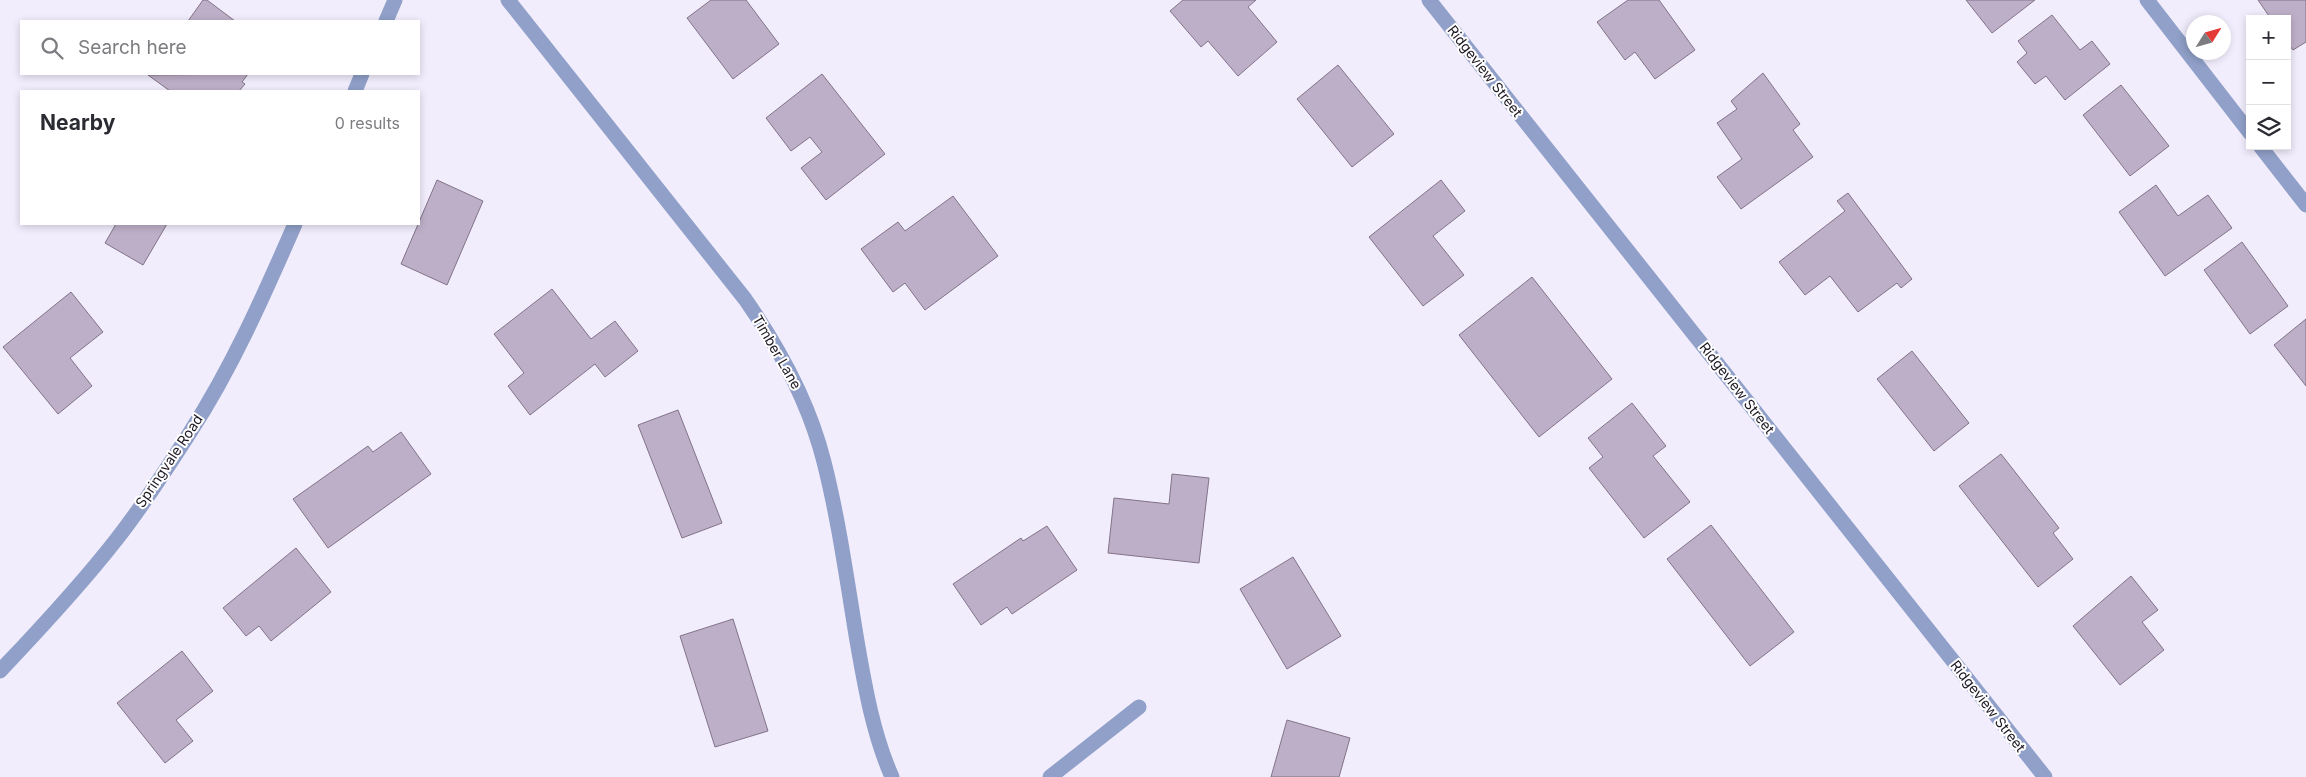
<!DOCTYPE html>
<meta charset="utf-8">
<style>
:root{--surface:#fff;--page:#f2f2f3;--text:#2b2b33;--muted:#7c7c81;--line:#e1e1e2}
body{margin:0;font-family:Inter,sans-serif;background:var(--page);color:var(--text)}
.controls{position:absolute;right:15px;top:15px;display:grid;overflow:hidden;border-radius:0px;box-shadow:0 2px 8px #0003}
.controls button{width:45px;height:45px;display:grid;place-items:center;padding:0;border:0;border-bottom:1px solid var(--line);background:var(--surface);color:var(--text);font:25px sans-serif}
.compass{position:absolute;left:2186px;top:15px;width:45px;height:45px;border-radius:50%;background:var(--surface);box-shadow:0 2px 8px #0003;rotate:53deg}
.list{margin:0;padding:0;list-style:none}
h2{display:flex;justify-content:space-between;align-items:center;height:65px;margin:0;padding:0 20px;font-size:21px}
h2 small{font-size:16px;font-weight:400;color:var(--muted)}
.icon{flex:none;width:28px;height:28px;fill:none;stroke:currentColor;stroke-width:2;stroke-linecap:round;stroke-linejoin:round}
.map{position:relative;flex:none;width:2306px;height:777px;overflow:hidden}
.search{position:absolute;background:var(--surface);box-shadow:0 2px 8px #0003;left:20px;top:20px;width:400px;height:55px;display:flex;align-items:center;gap:12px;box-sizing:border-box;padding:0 18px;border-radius:0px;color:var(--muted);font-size:19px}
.panel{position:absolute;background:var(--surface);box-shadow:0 2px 8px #0003;left:20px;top:90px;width:400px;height:135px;border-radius:0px}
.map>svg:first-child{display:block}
.building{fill:#beafc8;stroke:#817389}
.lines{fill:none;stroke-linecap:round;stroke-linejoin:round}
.street{stroke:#90a0c8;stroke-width:15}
.labels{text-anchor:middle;stroke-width:4;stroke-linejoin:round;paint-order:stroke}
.street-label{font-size:14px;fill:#1d1923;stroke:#fff}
</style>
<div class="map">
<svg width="2306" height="777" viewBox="0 0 2306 777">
<rect width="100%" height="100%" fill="#f2edfd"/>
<g class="building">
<path d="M203 0H207L235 21H188Z"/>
<path d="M711 0H746L779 44 733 79 687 18Z"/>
<path d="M1183 0H1256L1248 7 1277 42 1238 76 1208 41 1201 47 1170 11Z"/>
<path d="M1628 0H1659L1695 50 1655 79 1635 52 1625 60 1597 22Z"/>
<path d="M1966 0H2035L1992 33Z"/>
<path d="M2258 0H2306V42L2293 50 2287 42V19H2271Z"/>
<path d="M2052 15 2080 50 2092 41 2110 64 2065 100 2046 76 2035 84 2017 62 2027 53 2018 41Z"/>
<path d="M1338 65 1394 134 1352 167 1297 99Z"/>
<path d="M1763 73 1800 124 1793 130 1813 157 1741 209 1717 177 1742 159 1717 123 1737 109 1731 101Z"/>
<path d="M248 74 242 82 245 84 239 91H170L148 75Z"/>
<path d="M822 74 885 154 826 200 801 168 822 152 810 137 791 151 766 118Z"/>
<path d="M2121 85 2169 146 2130 176 2083 115Z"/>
<path d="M437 180 483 201 447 285 401 264Z"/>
<path d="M1441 180 1465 211 1433 236 1464 275 1423 306 1369 237Z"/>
<path d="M2156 185 2178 216 2208 195 2232 228 2165 276 2119 212Z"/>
<path d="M1848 193 1912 279 1901 288 1897 283 1858 312 1830 276 1805 295 1779 262 1845 211 1837 201Z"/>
<path d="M953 196 998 256 925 310 905 283 893 292 861 249 898 222 905 231Z"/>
<path d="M116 224H167L143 265 105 243Z"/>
<path d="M2242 242 2288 306 2250 334 2204 270Z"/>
<path d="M1532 277 1612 379 1539 437 1459 335Z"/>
<path d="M552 289 591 339 615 321 638 351 605 377 595 364 530 415 508 386 524 373 494 334Z"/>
<path d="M71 292 103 332 70 358 92 386 58 414 3 347Z"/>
<path d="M2306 319V386L2274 345Z"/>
<path d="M1912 351 1969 423 1934 451 1877 379Z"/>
<path d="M1632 403 1666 446 1653 456 1690 502 1644 538 1589 468 1603 457 1588 438Z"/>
<path d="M678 410 722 523 682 538 638 425Z"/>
<path d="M401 432 431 474 328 548 293 499 368 446 373 452Z"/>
<path d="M2001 454 2059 528 2053 533 2073 559 2038 587 1959 486Z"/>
<path d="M1172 474 1209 478 1199 563 1108 553 1114 498 1169 504Z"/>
<path d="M1711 525 1794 632 1750 666 1667 559Z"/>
<path d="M1047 526 1077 570 1012 614 1007 607 981 625 953 584 1021 538 1023 541Z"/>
<path d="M296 548 331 592 271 641 259 626 246 636 223 608Z"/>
<path d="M1293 557 1341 636 1287 669 1240 589Z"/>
<path d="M2131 576 2158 610 2142 622 2164 650 2120 685 2073 626Z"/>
<path d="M733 619 768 731 715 747 680 636Z"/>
<path d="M182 651 213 691 176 720 193 741 165 763 117 703Z"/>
<path d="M1287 720 1350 738 1339 777H1271Z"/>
</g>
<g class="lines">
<g class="street">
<path d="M508 0 745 299C780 349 809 402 824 462 839 521 847 581 857 641 865 687 873 734 892 777"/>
<path d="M1429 0 2045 777"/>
<path d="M2147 0 2250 133"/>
<path d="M386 21 395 0"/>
<path d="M355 91 362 74"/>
<path d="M2260 146 2306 205"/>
<path d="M0 671C40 629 80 586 116 540 142 507 166 470 189 434 232 368 264 295 295 224"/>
<path d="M1050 777 1139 707"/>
</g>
</g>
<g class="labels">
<g class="street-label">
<text transform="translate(1485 71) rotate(52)" y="5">Ridgeview Street</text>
<text transform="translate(777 352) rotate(60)" y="5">Timber Lane</text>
<text transform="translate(1737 388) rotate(52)" y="5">Ridgeview Street</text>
<text transform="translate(169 461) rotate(-56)" y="5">Springvale Road</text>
<text transform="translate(1988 706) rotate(52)" y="5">Ridgeview Street</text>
</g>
</g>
</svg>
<div class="controls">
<button>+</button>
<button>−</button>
<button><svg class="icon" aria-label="layers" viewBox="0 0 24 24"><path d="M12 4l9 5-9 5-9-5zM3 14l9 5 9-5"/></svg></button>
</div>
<svg class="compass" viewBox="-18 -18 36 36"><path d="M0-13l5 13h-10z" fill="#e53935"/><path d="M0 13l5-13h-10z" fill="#7c7c81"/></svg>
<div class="search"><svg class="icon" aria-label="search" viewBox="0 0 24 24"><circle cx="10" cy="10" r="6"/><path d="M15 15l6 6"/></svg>Search here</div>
<section class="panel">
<h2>Nearby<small>0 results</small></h2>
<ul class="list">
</ul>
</section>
</div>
